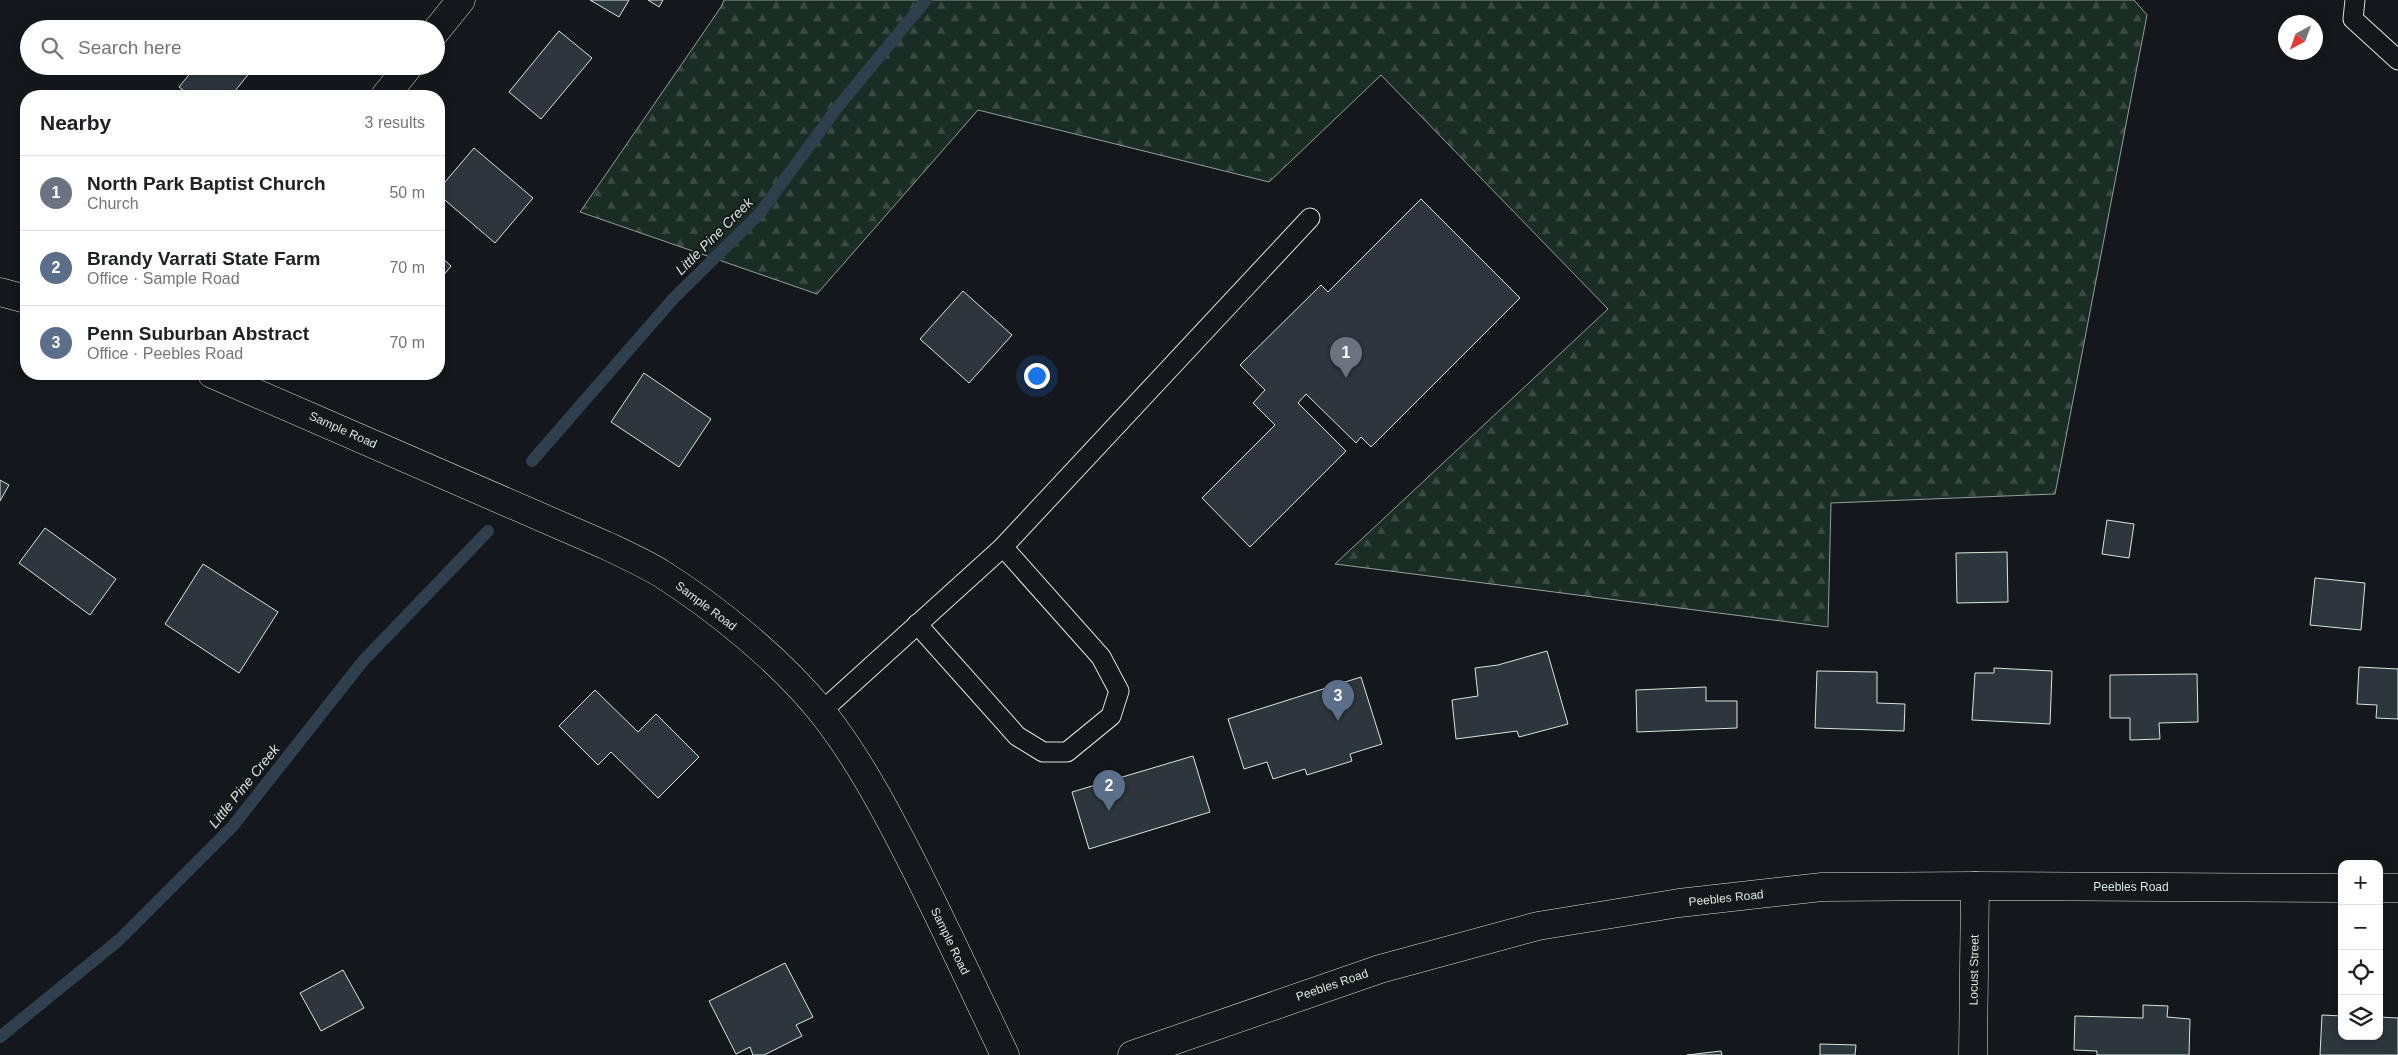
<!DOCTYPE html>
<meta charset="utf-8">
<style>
:root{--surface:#fff;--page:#f2f2f2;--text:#202124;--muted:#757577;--line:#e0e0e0;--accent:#846436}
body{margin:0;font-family:Arial,sans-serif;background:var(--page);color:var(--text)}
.controls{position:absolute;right:15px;bottom:15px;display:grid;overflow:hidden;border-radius:10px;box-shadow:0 2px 8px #0003}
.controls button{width:45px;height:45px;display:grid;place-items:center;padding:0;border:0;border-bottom:1px solid var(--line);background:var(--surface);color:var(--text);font:25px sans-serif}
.compass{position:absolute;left:2278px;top:15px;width:45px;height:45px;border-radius:50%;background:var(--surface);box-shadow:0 2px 8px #0003;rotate:221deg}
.you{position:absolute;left:1036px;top:375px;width:18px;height:18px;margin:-12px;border:4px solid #fff;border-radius:50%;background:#1a73e8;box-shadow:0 0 0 8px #1a73e833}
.badge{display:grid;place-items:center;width:32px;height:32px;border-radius:50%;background:var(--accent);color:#fff;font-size:16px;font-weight:700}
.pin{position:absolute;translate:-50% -41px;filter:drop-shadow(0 1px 2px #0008)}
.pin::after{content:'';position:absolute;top:26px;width:18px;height:15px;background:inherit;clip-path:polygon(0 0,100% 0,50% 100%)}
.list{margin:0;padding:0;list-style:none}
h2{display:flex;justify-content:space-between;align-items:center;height:65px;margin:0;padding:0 20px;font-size:21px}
h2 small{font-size:16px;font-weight:400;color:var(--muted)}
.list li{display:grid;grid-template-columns:32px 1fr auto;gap:15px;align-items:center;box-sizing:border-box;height:75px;padding:0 20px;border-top:1px solid var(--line)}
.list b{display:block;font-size:19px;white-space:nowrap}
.list p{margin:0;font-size:16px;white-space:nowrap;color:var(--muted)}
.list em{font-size:16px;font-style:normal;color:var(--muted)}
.icon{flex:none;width:28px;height:28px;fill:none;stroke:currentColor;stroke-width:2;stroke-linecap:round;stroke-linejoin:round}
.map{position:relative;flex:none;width:2398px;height:1055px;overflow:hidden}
.search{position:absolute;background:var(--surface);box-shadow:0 2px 8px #0003;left:20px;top:20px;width:425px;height:55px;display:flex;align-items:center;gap:12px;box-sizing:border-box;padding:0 18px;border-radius:28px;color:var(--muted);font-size:19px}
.panel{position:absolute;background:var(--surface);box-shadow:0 2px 8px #0003;left:20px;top:90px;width:425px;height:290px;border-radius:20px}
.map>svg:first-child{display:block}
.forest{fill:url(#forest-firs);stroke:#939e99}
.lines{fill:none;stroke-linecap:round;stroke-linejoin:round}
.stream{stroke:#2f3f4d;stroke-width:12}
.building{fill:#2c363c;stroke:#d8e6dc}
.lane-casing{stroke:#d8e6dc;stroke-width:21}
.street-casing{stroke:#d8e6dc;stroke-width:29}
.secondary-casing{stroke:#d8e6dc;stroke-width:29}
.lane{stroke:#14181c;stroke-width:19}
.street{stroke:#14181c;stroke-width:28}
.secondary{stroke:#14181c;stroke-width:28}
.labels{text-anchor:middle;stroke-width:4;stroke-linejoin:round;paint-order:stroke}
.street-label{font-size:12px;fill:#d8e6dc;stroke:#14181c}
.water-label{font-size:14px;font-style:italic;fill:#d8e6dc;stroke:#14181c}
</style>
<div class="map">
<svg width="2398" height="1055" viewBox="0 0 2398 1055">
<defs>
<pattern id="forest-firs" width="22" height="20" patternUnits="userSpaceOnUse" patternTransform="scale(1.25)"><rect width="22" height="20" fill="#1a2d24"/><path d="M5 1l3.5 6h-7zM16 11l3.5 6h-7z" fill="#3b4b43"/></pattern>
</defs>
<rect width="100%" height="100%" fill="#14181c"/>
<path class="forest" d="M724 0H2134L2147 15 2055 494 1831 503 1828 627 1335 564 1608 309 1381 75 1269 182 978 110 817 294 580 212 721 7Z"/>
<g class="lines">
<g class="stream">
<path d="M532 461 673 299 760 213 837 108 926 0"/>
<path d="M0 1037 119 940 232 827 363 661 488 531"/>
</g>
</g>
<g class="building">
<path d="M590 0H629L619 17Z"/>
<path d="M648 0H663L659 7Z"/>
<path d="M559 31 592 58 541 119 509 92Z"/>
<path d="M196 66H255L231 96H191L179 87Z"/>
<path d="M474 148 533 198 495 243 439 195V189Z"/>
<path d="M1421 199 1520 298 1371 447 1361 437 1356 443 1306 394 1298 403 1346 451 1250 547 1202 498 1275 425 1253 403 1265 390 1240 365 1321 285 1328 292Z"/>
<path d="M439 255 451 266 439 281Z"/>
<path d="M963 291 1012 335 969 383 920 339Z"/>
<path d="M644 373 711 419 679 467 611 422Z"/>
<path d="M0 480 9 485 0 501Z"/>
<path d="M2107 520 2134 524 2129 558 2102 554Z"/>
<path d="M45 528 116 579 90 615 19 563Z"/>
<path d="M2007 552 2008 602 1957 603 1956 553Z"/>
<path d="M203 564 278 612 239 673 165 624Z"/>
<path d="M2315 578 2365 583 2361 630 2310 625Z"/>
<path d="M1547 651 1568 724 1519 737 1517 731 1456 739 1452 700 1478 696 1475 668 1498 665Z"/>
<path d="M2359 667 2398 669V719L2376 718 2377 705 2357 704Z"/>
<path d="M1994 668 2052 671 2050 724 1972 720 1975 673H1994Z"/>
<path d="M1817 671 1877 672V703L1905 704 1904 731 1815 728Z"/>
<path d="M2197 674 2198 722 2159 723 2160 739 2130 740V718H2110V675Z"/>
<path d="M1361 677 1382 744 1350 754 1352 761 1307 775 1305 769 1273 779 1267 762 1244 769 1228 719Z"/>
<path d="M1706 687V701H1737V728L1637 732 1636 690Z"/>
<path d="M595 690 638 732 656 714 699 757 658 798 611 752 598 765 559 726Z"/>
<path d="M1193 756 1210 812 1089 849 1072 792Z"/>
<path d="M785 963 813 1017 796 1025 802 1036 764 1055H753L750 1047 736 1054 709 1001Z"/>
<path d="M343 970 364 1008 321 1031 300 993Z"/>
<path d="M2143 1005 2168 1006 2167 1017 2190 1019 2189 1055H2097V1051L2074 1050 2075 1016 2143 1018Z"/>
<path d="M2322 1015 2342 1016V1036H2379V1017L2398 1018V1055H2320Z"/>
<path d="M1820 1044 1856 1045 1855 1055H1820Z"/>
<path d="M1721 1051 1722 1055H1687Z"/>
</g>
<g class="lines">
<g class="lane-casing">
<g id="lane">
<path d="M2355 0 2353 19 2398 60"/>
<path d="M917 624 1017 736 1043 752H1067L1111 716 1119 691 1101 657 1003 547"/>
<path d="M822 711 1003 547 1310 218"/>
</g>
</g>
<g class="street-casing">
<g id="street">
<path d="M436 31 461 0"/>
<path d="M385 96 409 66"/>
<path d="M1973 1055 1975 886"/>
</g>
</g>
<g class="secondary-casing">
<g id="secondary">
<path d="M0 292 26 299"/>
<path d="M212 374 605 545C624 554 644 563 662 574 717 609 781 661 822 712 856 755 883 805 908 854 942 920 973 988 1005 1055"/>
<path d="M2379 888H2398"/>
<path d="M1132 1055 1380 969 1538 926 1679 903 1822 887 1975 886 2342 888"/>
</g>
</g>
<use href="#lane" class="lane"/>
<use href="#street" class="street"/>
<use href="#secondary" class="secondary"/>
</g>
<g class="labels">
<g class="street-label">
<text transform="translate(343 430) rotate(24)" y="4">Sample Road</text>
<text transform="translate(706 606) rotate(37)" y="4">Sample Road</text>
<text x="2131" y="891">Peebles Road</text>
<text transform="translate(1726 898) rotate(-6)" y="4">Peebles Road</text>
<text transform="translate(950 941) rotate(64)" y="4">Sample Road</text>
<text transform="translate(1974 970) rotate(-89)" y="4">Locust Street</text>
<text transform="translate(1332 985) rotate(-19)" y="4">Peebles Road</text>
</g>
<g class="water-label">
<text transform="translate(714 236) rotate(-45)" y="5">Little Pine Creek</text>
<text transform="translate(244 786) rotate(-51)" y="5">Little Pine Creek</text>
</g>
</g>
</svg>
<div class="controls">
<button>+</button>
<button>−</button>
<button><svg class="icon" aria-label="locate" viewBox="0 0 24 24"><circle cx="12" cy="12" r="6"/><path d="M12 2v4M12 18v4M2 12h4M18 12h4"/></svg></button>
<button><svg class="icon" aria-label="layers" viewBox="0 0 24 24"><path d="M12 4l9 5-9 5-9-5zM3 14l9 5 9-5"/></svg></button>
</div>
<svg class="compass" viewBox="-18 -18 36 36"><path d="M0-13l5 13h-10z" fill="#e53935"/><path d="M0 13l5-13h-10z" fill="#757577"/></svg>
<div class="you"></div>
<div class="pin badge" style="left:1346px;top:378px;background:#6b7280">1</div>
<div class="pin badge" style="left:1109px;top:811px;background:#5c6f8a">2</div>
<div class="pin badge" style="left:1338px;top:721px;background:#5c6f8a">3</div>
<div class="search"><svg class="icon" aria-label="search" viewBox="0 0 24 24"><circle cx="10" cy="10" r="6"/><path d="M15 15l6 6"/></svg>Search here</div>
<section class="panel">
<h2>Nearby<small>3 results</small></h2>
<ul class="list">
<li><span class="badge" style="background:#6b7280">1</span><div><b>North Park Baptist Church</b><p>Church</p></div><em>50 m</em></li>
<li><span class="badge" style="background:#5c6f8a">2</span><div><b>Brandy Varrati State Farm</b><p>Office · Sample Road</p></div><em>70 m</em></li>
<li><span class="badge" style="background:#5c6f8a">3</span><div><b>Penn Suburban Abstract</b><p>Office · Peebles Road</p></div><em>70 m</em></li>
</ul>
</section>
</div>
